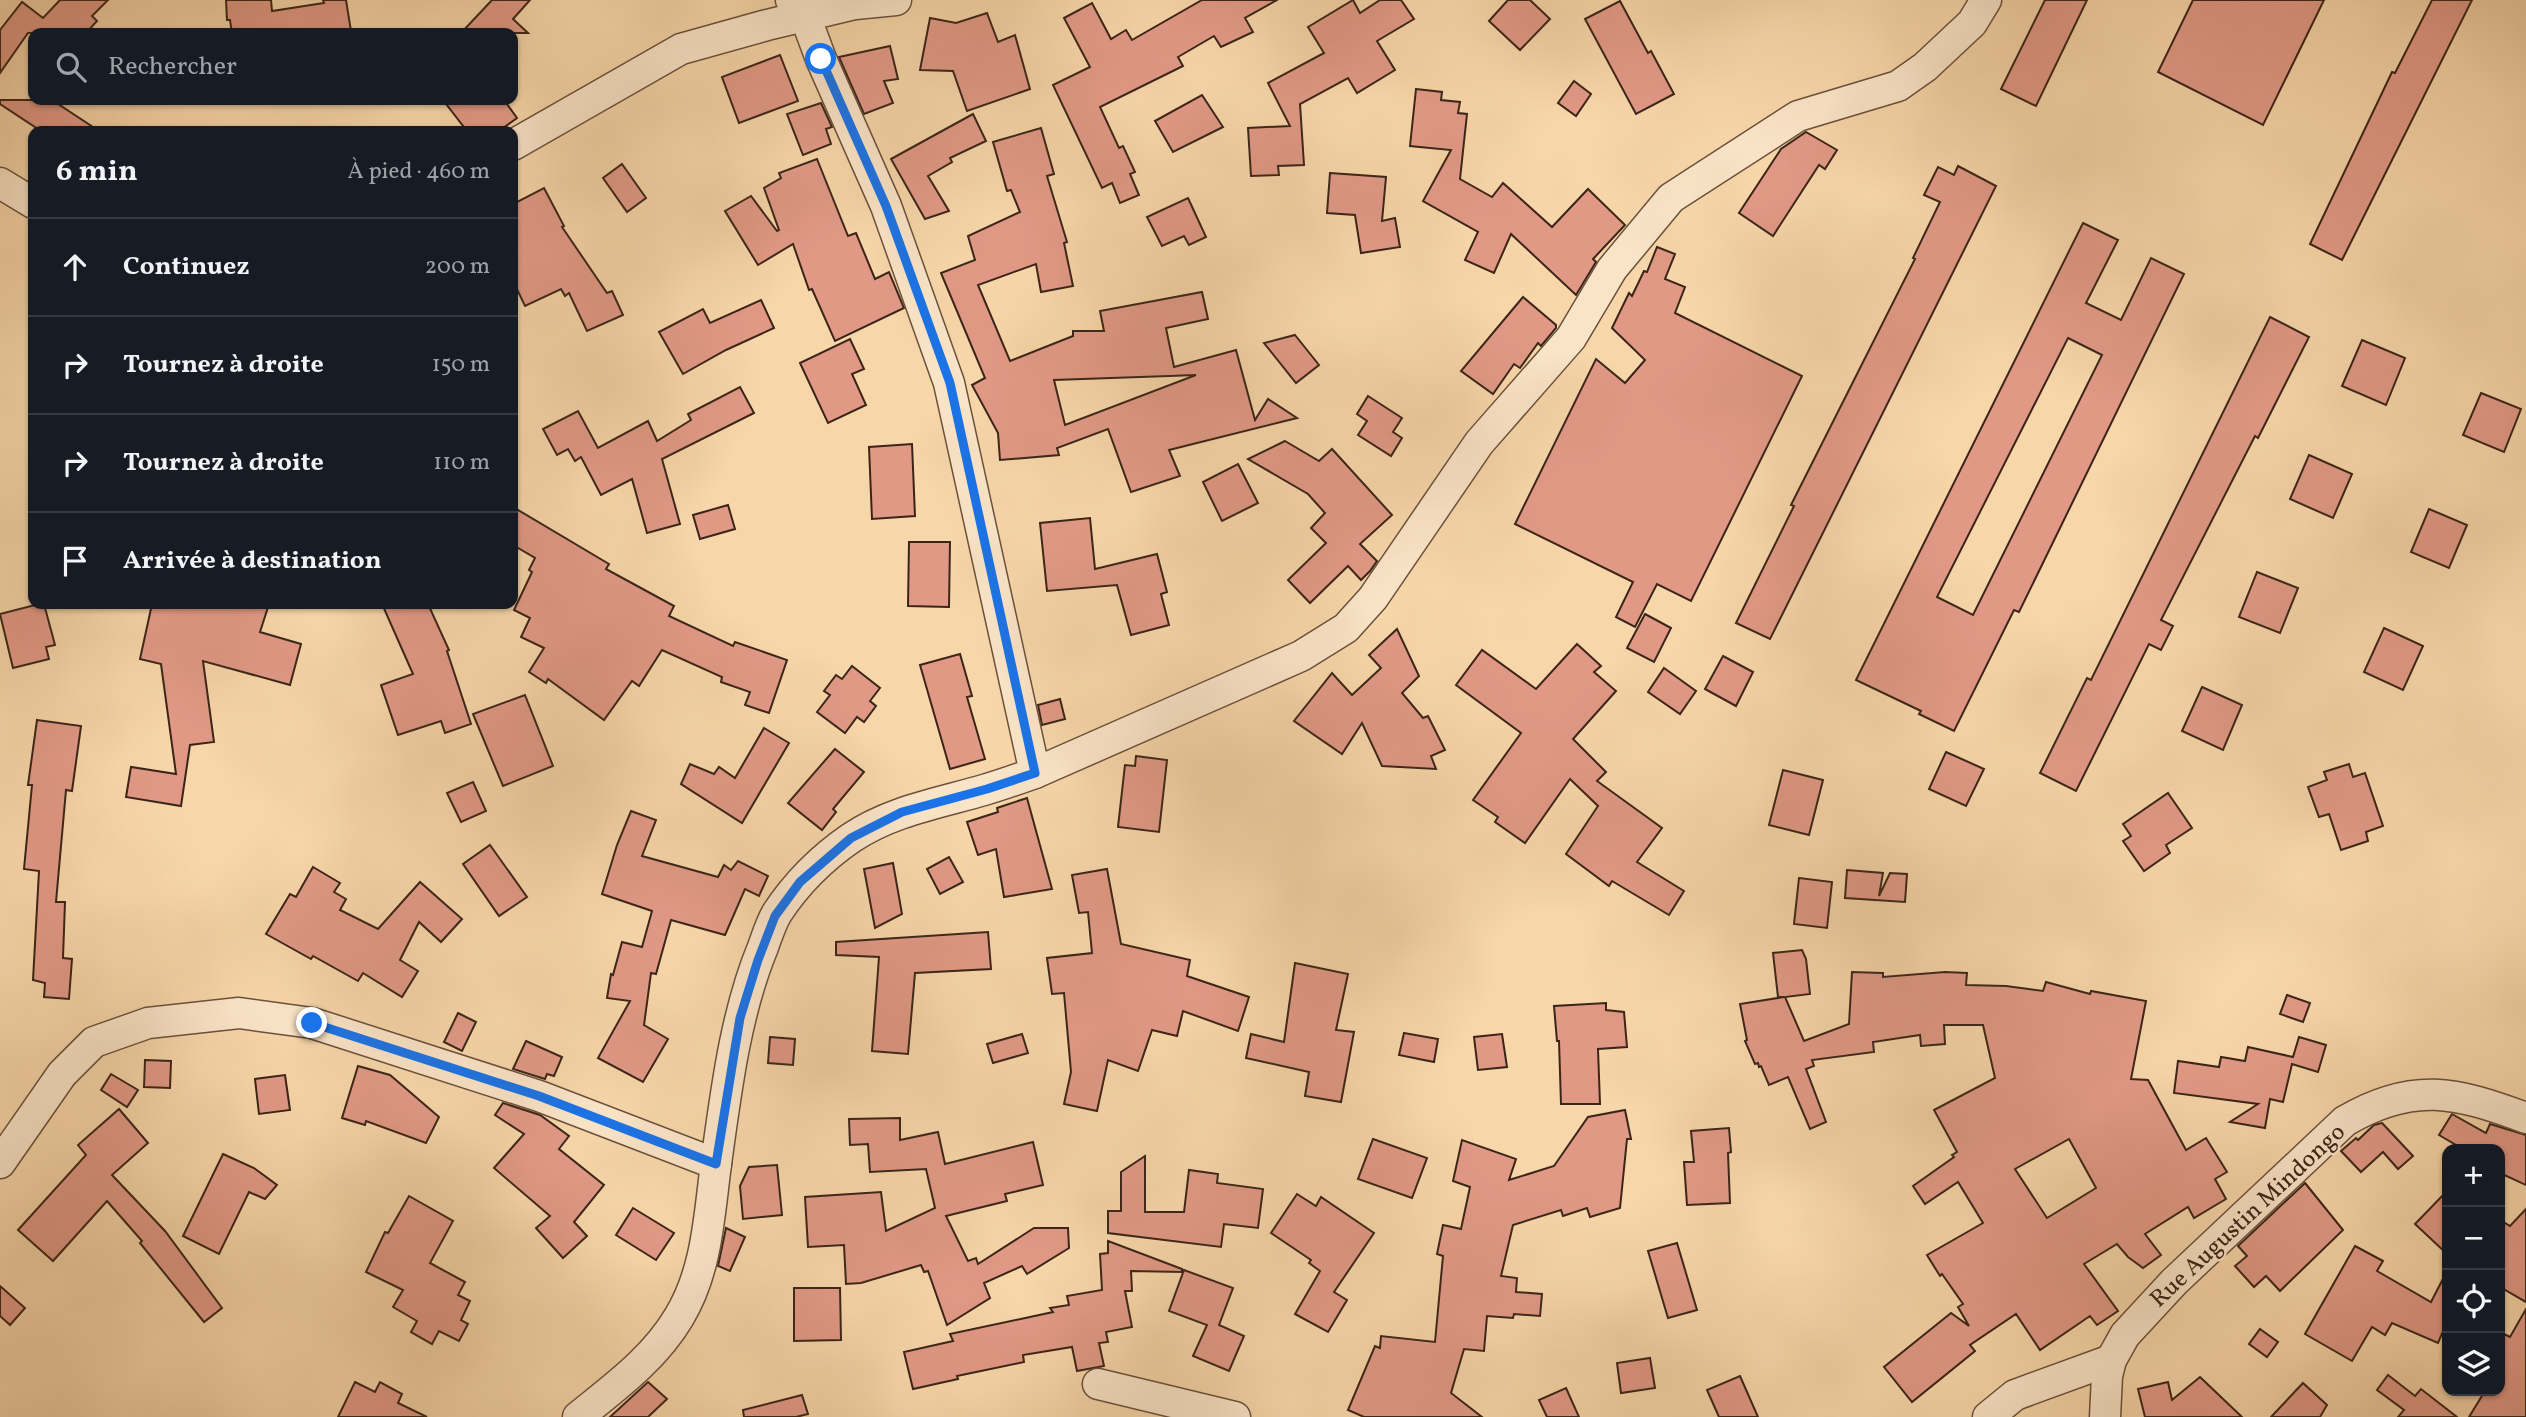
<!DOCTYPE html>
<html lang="fr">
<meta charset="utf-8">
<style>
:root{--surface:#171b24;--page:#242831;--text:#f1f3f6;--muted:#9ea1a6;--line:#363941}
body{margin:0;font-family:Vollkorn,serif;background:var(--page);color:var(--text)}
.controls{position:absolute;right:21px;bottom:21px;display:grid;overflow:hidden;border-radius:14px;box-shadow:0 2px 5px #0004}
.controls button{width:63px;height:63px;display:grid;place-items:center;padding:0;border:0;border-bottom:2px solid var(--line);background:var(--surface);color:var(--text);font:35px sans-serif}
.stop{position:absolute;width:21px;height:21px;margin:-16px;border:5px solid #1a73e8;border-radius:50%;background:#fff}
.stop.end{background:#1a73e8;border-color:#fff;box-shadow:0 2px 7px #0008}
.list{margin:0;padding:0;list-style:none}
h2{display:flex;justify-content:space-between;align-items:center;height:91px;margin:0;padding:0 28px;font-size:30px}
h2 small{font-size:23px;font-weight:400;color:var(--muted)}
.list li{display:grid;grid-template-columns:46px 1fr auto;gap:21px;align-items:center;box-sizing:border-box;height:98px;padding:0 28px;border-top:2px solid var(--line)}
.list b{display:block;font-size:26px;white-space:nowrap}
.list em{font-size:23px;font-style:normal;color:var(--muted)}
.icon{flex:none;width:38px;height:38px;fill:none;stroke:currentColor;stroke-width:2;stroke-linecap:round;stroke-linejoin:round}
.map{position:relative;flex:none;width:2526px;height:1417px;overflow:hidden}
.search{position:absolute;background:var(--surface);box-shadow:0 2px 5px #0004;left:28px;top:28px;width:490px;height:77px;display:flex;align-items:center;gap:18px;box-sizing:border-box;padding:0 24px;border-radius:14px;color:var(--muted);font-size:26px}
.panel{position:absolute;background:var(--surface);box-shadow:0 2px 5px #0004;left:28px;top:126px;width:490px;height:483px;border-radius:14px}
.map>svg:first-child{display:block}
.building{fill:#e19986;stroke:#3b2518;stroke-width:2;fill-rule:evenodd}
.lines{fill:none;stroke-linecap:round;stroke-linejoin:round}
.minor-casing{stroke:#6a513c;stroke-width:33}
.minor{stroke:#fae4c7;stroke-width:30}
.route{stroke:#1a73e8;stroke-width:9}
.labels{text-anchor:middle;stroke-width:5;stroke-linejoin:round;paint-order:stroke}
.street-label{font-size:24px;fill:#3b2518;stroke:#fae4c7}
</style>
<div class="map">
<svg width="2526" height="1417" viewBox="0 0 2526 1417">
<rect width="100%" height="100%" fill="#f7d6a9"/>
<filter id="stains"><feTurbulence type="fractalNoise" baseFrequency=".00286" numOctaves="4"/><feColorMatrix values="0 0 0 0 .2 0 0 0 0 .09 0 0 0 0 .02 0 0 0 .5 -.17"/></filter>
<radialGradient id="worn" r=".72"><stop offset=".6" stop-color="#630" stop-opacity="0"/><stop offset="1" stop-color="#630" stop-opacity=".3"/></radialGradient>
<g class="building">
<path d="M60 0H108L92 16 97 21 86 33H28L0 73V30L22 2 43 18Z"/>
<path d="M226 0H271L272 11 324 3 323 0H346L351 31 333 33H232L230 20H227Z"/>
<path d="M492 0H530L513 19 528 33H461Z"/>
<path d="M1202 0H1277L1245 18 1253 32 1221 47 1214 36 1178 57 1183 66 1100 107 1119 148 1123 146 1135 172 1130 174 1139 195 1120 203 1112 183 1102 188 1053 85 1090 67 1064 18 1092 3 1111 39 1126 30 1132 40Z"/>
<path d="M1353 0 1360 13 1380 0H1401L1414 19 1377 41 1395 70 1357 93 1348 78 1300 104 1304 165 1278 166 1279 175 1251 176 1248 128 1290 126 1268 83 1324 53 1308 27Z"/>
<path d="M1508 0H1530L1550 19 1520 50 1489 21Z"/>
<path d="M2045 0H2087L2036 106 2001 89Z"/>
<path d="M2193 0H2324L2263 125 2158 72Z"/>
<path d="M2432 0H2472L2342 260 2310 244 2392 72 2395 73Z"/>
<path d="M1620 1 1648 53 1651 51 1674 94 1636 114 1585 19Z"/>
<path d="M987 13 998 42 1015 35 1030 89 967 111 953 71 920 70 930 18 956 23Z"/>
<path d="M890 46 898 79 884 81 893 103 864 114 839 57Z"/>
<path d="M780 55 798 101 739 123 722 77Z"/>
<path d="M1574 81 1591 94 1576 116 1558 103Z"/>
<path d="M1416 89 1442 92 1441 100 1460 102 1458 113 1467 114 1460 179 1492 197 1503 183 1552 227 1588 189 1625 225 1593 259 1596 262 1576 295 1511 234 1494 273 1465 260 1478 232 1423 201 1451 150 1410 146Z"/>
<path d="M1202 95 1223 127 1173 152 1155 121Z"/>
<path d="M0 100H52L99 131H41L0 104Z"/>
<path d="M443 100H504L517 118 499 131H467Z"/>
<path d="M821 103 832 127 826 129 831 144 803 155 787 114Z"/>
<path d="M973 114 986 141 950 158 952 162 928 176 949 211 925 219 891 159Z"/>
<path d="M1041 128 1054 174 1047 176 1067 242 1064 243 1073 286 1041 292 1036 264 978 285 1010 361 1073 336V331H1104L1100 311 1202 292 1208 319 1166 328 1174 367 1236 350 1255 420 1268 399 1297 418 1169 450 1180 476 1131 492 1108 429 1057 448 1059 455 1000 460 998 433 972 385 985 378 941 273 975 260 968 236 1020 212 1011 190 1007 191 993 142ZM1196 375 1065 425 1054 380 1169 376Z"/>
<path d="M1806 132 1837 150 1825 169 1819 165 1773 236 1739 213 1781 149Z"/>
<path d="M817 159 848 236 856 233 875 279 889 272 904 308 835 341 812 289 809 290 793 244 758 265 725 211 751 196 777 231 779 230 764 188 781 178 779 173Z"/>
<path d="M622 164 646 198 627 212 603 178Z"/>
<path d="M1958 166 1996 186 1770 639 1736 623 1794 506 1791 505 1915 259 1913 258 1940 202 1924 195 1938 167 1954 175Z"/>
<path d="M1330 173 1386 177 1382 221 1395 218 1400 247 1361 253 1355 215 1327 213Z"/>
<path d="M544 188 564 226 562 227 607 293 612 291 623 315 587 331 569 293 565 296 561 289 525 306 513 281V204Z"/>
<path d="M1188 198 1206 237 1189 245 1184 236 1162 246 1147 217Z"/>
<path d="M2083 223 2118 240 2086 303 2121 320 2151 258 2184 274 2019 612 2014 610 1954 731 1919 714 1921 711 1856 680ZM2068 338 2102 355 1973 615 1937 597Z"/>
<path d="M1657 247 1675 254 1665 279 1685 287 1675 313 1802 376 1691 601 1657 584 1635 627 1616 617 1633 582 1515 524 1596 359 1625 383 1645 360 1612 328 1629 293 1632 296 1644 271 1647 272Z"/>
<path d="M1523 297 1556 325V328L1541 346 1538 343 1520 368 1514 364 1493 394 1461 371Z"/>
<path d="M761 300 774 328 726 350 683 374 659 332 703 309 710 323Z"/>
<path d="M2270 317 2309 337 2258 438 2255 436 2161 620 2173 626 2161 650 2149 644 2076 791 2040 773 2087 678 2091 680Z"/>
<path d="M1295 335 1319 365 1296 383 1264 343Z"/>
<path d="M850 339 864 369 852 374 866 405 828 423 800 363Z"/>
<path d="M2362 340 2405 358 2386 405 2342 386Z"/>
<path d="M740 387 754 413 662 459 680 524 647 533 632 479 601 495 581 457 575 461 568 449 557 455 543 429 578 411 598 448 648 421 657 441 691 420 688 414Z"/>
<path d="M2481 393 2521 409 2504 452 2463 435Z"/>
<path d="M1368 396 1402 418 1393 432 1402 438 1391 456 1358 435 1367 421 1357 414Z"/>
<path d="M1285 441 1319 461 1332 449 1392 515 1360 544 1377 561 1370 571 1361 580 1348 566 1310 603 1288 580 1326 543 1311 528 1325 513 1308 494 1248 459Z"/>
<path d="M912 444 915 516 872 519 869 447Z"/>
<path d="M2309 455 2352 474 2333 518 2290 499Z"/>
<path d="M1238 464 1258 503 1222 521 1203 482Z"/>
<path d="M728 505 735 529 700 539 693 515Z"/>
<path d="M513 507 609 564 606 569 674 606 669 616 733 646 735 642 787 660 769 713 745 705 750 692 721 682 722 677 662 650 639 686 632 681 604 720 548 679 546 683 529 672 544 648 521 637 530 618 514 610 532 572 529 570 535 558 513 545Z"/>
<path d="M2429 509 2467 525 2449 568 2411 552Z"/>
<path d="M1090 518 1095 569 1157 554 1167 592 1161 594 1169 625 1131 635 1117 585 1047 591 1040 523Z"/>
<path d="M909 542H950L949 607 908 606Z"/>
<path d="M2257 572 2298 588 2280 633 2239 617Z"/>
<path d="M39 604H44L55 645 46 647 49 659 13 668 0 614Z"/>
<path d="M152 604H269L260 632 301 644 290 685 203 661 214 742 190 745 181 806 126 797 131 767 176 774 161 664 140 659Z"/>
<path d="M382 604H428L449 650 447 651 471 724 445 733 441 721 398 735 381 685 413 674Z"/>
<path d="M1645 614 1671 628 1654 662 1627 648Z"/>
<path d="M2384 628 2423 646 2403 690 2364 672Z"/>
<path d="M1397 629 1419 676 1402 693 1423 718 1428 716 1445 750 1431 756 1436 769 1382 766 1362 723 1342 754 1294 721 1332 673 1352 695 1381 668 1369 655Z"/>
<path d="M1577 644 1601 666 1594 672 1616 691 1573 739 1606 772 1597 781 1662 828 1637 862 1684 891 1669 915 1612 881 1609 886 1566 854 1598 806 1570 779 1525 843 1495 822 1498 817 1473 800 1521 733 1456 685 1482 650 1536 689Z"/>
<path d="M960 654 972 696 967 697 985 759 950 769 920 665Z"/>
<path d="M1723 656 1753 672 1736 706 1705 689Z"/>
<path d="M852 666 880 688 870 701 876 706 864 722 857 717 845 733 817 712 830 695 824 691 836 675 842 679Z"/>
<path d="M1664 668 1696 691 1680 714 1648 692Z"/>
<path d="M2202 687 2242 705 2223 750 2182 731Z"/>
<path d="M525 695 553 766 503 786 473 714Z"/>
<path d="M1060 699 1065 719 1042 725 1038 705Z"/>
<path d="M37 720 81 726 72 791 66 790 56 902H65L63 958 72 959 69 999 44 997 45 983 33 980 39 871 24 869 32 785H28Z"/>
<path d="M764 728 789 743 742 823 681 784 690 764 714 774 719 767 735 778Z"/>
<path d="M835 749 864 772 833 809 836 812 822 830 788 803Z"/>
<path d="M1946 752 1984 769 1966 806 1929 789Z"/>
<path d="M1136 756 1167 760 1159 832 1118 827 1125 765 1135 766Z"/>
<path d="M2349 764 2353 777 2365 773 2383 826 2366 832 2368 841 2341 850 2329 814 2319 817 2308 787 2327 780 2324 772Z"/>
<path d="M1783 770 1823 780 1809 835 1769 825Z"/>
<path d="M473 782 486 811 461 822 447 793Z"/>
<path d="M2168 793 2192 828 2166 845 2170 853 2144 871 2123 841 2131 836 2123 824Z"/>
<path d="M1027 798 1052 889 1004 897 996 849 978 855 967 822 998 812 997 808Z"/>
<path d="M631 811 656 820 642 856 718 877 724 865 731 870 738 861 768 876 759 896 745 889 725 935 671 920 656 974 651 973 644 1025 668 1039 643 1082 598 1058 630 1001 607 998 611 974 613 975 622 942 642 947 652 911 602 894 617 845Z"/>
<path d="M490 845 527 897 499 916 463 864Z"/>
<path d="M949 857 963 882 940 894 927 869Z"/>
<path d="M893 863 902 914 875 928 864 869Z"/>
<path d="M313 867 340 883 334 892 346 899 340 910 378 929 420 882 462 919 441 942 419 922 400 960 418 971 402 997 363 973 358 981 313 956 311 959 266 934 290 894 296 897Z"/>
<path d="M1107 869 1121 944 1190 960 1187 976 1249 997 1238 1031 1183 1011 1177 1036 1152 1030 1138 1071 1108 1060 1097 1111 1064 1104 1071 1072 1064 993 1052 994 1047 958 1092 953 1088 912 1079 913 1072 875Z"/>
<path d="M1847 870 1883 873 1879 896 1890 873 1907 874 1905 902 1845 898Z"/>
<path d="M1799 878 1832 882 1827 928 1794 924Z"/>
<path d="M988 932 991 969 915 973 908 1054 872 1051 879 957 836 955V942Z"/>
<path d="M1802 950 1806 959 1810 994 1785 997 1804 1041 1849 1024 1852 972 1883 973V977L1945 972 1967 973 1966 985 2006 986 2043 991 2046 982 2090 994 2091 991 2146 1001 2131 1079 2148 1080 2186 1150 2206 1138 2227 1172 2215 1179 2226 1199 2194 1218 2188 1207 2145 1234 2161 1255 2143 1268 2128 1257 2117 1244 2084 1264 2118 1311 2097 1325 2090 1316 2040 1350 2016 1314 1970 1345 1975 1351 1912 1402 1884 1367 1951 1313 1969 1326 1958 1307 1963 1304 1942 1274 1940 1276 1927 1255 1983 1223 1958 1182 1925 1204 1913 1186 1954 1157 1952 1155 1957 1152 1934 1110 1995 1078 1983 1025H1944L1945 1044 1921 1046 1920 1035 1873 1042 1874 1052 1812 1060 1814 1066 1806 1069 1826 1122 1810 1129 1788 1077 1769 1085 1761 1066 1759 1067 1758 1063 1755 1064 1745 1041 1747 1040 1740 1004 1784 997H1778L1773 953ZM2069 1139 2096 1188 2047 1218 2015 1169Z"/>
<path d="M1295 963 1348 974 1336 1030 1354 1032 1341 1102 1305 1096 1309 1072 1246 1058 1251 1034 1284 1042Z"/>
<path d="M2287 995 2310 1003 2303 1022 2280 1014Z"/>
<path d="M1606 1003V1010L1624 1012 1627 1047 1598 1049 1600 1104H1561L1559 1041H1557L1554 1006Z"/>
<path d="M458 1013 476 1022 462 1051 444 1042Z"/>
<path d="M1404 1033 1438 1039 1434 1062 1399 1055Z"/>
<path d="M1022 1034 1028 1053 993 1063 987 1044Z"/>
<path d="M1502 1034 1507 1067 1478 1070 1474 1037Z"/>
<path d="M770 1037 795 1039 793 1065 768 1063Z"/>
<path d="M2299 1037 2326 1045 2318 1072 2292 1064 2283 1102 2270 1099 2265 1128 2230 1122 2258 1104 2174 1093 2178 1061 2219 1067 2221 1057 2245 1061 2248 1047 2293 1057Z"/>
<path d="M526 1041 562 1057 554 1076 547 1074 545 1079 513 1069Z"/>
<path d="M145 1060 171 1061 170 1088 144 1087Z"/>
<path d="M358 1066 390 1075 439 1117 426 1143 366 1121 365 1125 342 1118Z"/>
<path d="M111 1074 138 1090 127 1107 101 1090Z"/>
<path d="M285 1075 290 1110 259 1114 255 1079Z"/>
<path d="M503 1103 540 1115 569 1136 559 1149 604 1185 574 1222 587 1236 563 1258 536 1228 550 1216 494 1168 524 1134 495 1115Z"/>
<path d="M119 1109 148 1143 112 1175 165 1231 222 1308 204 1322 140 1243 142 1241 107 1201 53 1261 18 1230 86 1155 78 1145Z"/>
<path d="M1625 1110 1631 1139H1627L1620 1208 1590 1217 1587 1208 1563 1216 1561 1210 1513 1225 1501 1276 1517 1278 1516 1292 1542 1294 1540 1316 1514 1314 1513 1318 1487 1316 1484 1351 1464 1349 1451 1393 1482 1417H1364L1348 1410 1375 1346 1380 1348 1381 1336 1435 1342 1443 1256 1437 1254 1443 1225 1461 1229 1470 1187 1453 1181 1462 1140 1516 1159 1509 1180 1554 1166 1588 1117Z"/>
<path d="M2452 1114 2486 1133 2490 1124 2526 1135V1185L2500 1173V1149H2463L2439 1135Z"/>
<path d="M900 1118V1140L938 1132 945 1164 1033 1142 1043 1185 1005 1194 1007 1201 946 1216 968 1261 976 1258 978 1264 1034 1228H1068L1069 1248 1027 1274 1022 1266 984 1283 990 1298 947 1325 928 1271 924 1272 921 1265 861 1283 846 1284 844 1245 808 1247 805 1197 881 1192 886 1231 935 1208 926 1169 870 1172 868 1144 850 1145 849 1119Z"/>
<path d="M2382 1123 2413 1156 2398 1169 2383 1152 2361 1172 2341 1151 2356 1138 2358 1140 2374 1125Z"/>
<path d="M1729 1128 1731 1152 1728 1153 1730 1203 1687 1205 1684 1162H1694L1691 1131Z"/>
<path d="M1373 1139 1427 1158 1412 1198 1358 1179Z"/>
<path d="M223 1154 254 1168 277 1185 265 1199 249 1192 219 1254 183 1236Z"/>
<path d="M1145 1156V1212H1184L1189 1170 1218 1174 1217 1183 1263 1189 1258 1228 1224 1224 1221 1247 1108 1233V1211H1121V1172Z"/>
<path d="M777 1165 782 1215 743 1219 740 1186 749 1167Z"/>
<path d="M2305 1183 2343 1230 2280 1291 2266 1276 2254 1287 2235 1266 2247 1256 2238 1246Z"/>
<path d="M2447 1191V1254L2415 1224Z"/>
<path d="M1297 1194 1316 1206 1321 1197 1374 1233 1334 1292 1347 1300 1328 1332 1295 1314 1320 1271 1309 1263 1311 1260 1271 1233Z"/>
<path d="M409 1196 453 1221 430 1263 465 1282 458 1295 470 1301 461 1320 468 1324 459 1341 439 1331 432 1344 411 1332 417 1321 393 1307 403 1290 366 1272 385 1232 388 1233Z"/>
<path d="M633 1208 674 1233 656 1260 616 1235Z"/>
<path d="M2526 1209V1302L2500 1287V1220L2510 1226Z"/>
<path d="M726 1228 745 1237 730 1271 718 1266Z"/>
<path d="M1108 1241 1182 1269V1272L1131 1271 1132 1291H1125L1132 1327 1106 1332 1108 1342 1099 1343 1104 1366 1077 1371 1072 1347 1023 1355 1024 1362 957 1376 958 1379 913 1389 904 1352 953 1341 950 1334 1053 1312 1050 1308 1069 1305 1067 1296 1102 1290 1100 1254 1108 1253Z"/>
<path d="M1677 1243 1697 1310 1668 1318 1648 1251Z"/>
<path d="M2355 1246 2383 1261 2377 1271 2431 1302 2447 1271V1322L2438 1343 2392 1323 2385 1335 2372 1327 2352 1361 2305 1334Z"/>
<path d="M1184 1270 1233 1288 1219 1325 1244 1336 1229 1371 1193 1356 1207 1325 1169 1311Z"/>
<path d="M0 1286 25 1308 10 1325 0 1316Z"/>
<path d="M794 1288H840L841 1340 794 1341Z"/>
<path d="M2526 1309V1417H2469L2485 1391H2500V1332L2510 1337Z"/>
<path d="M2260 1329 2278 1342 2267 1357 2249 1344Z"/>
<path d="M1650 1358 1655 1388 1621 1393 1617 1363Z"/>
<path d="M2388 1375 2415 1396 2421 1389 2457 1417H2398L2404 1410 2377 1390Z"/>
<path d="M1740 1376 1758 1417H1719L1707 1390Z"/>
<path d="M2200 1377 2242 1417H2145L2138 1389 2168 1382 2172 1400Z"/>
<path d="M355 1382 375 1392 380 1382 402 1394 398 1403 427 1417H338Z"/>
<path d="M648 1382 667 1399 648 1417H610Z"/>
<path d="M2303 1383 2327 1405 2320 1417H2271Z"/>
<path d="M1566 1388 1579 1417H1547L1539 1400Z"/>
<path d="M802 1395 808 1414 796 1417H744L743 1410Z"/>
</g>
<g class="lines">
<g class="minor-casing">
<g id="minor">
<path d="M513 145 681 49 767 25 855 4 896 0"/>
<path d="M0 183 33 203"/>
<path d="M1035 773 1301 656 1346 628 1373 598 1479 443 1571 338 1612 269 1671 198 1798 116 1898 86 1925 67 1972 23 1986 0"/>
<path d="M0 1163 62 1074 94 1042 148 1023 239 1013 312 1023 539 1096 716 1164"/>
<path d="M1098 1384 1235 1417"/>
<path d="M578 1417C615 1387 654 1359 679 1317 707 1271 709 1217 716 1164 726 1092 735 1015 763 947 767 936 771 923 777 913 796 884 822 858 851 838 891 811 939 803 984 790 1001 785 1018 779 1035 773L949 383 886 206 821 59 805 16 791 0"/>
<path d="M1988 1417 2015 1395 2111 1360"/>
<path d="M2105 1417 2107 1376 2111 1360 2125 1335 2174 1282 2345 1121C2413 1081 2456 1092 2526 1118"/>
</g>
</g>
<use href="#minor" class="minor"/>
</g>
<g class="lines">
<path class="route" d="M312 1023 539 1096 716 1164 740 1018 758 960 775 916 800 882 851 838 902 812 987 789 1035 773 950 383 886 206 821 59"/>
</g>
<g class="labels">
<g class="street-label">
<text transform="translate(2247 1215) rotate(-43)" y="8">Rue Augustin Mindongo</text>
</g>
</g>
<rect width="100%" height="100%" filter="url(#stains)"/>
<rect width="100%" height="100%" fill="url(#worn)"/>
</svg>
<div class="controls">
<button>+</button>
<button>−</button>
<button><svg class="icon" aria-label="locate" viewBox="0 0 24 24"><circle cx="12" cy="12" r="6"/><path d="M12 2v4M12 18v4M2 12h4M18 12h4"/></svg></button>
<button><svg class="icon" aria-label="layers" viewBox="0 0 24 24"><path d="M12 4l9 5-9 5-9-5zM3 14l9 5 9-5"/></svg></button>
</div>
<div class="stop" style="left:821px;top:59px"></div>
<div class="stop end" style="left:312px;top:1023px"></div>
<div class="search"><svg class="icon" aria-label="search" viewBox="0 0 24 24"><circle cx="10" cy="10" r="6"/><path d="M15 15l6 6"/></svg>Rechercher</div>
<section class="panel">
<h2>6 min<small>À pied · 460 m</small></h2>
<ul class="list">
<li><svg class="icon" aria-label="ahead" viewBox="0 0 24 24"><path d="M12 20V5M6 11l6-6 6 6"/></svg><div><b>Continuez</b></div><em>200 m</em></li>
<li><svg class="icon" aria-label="right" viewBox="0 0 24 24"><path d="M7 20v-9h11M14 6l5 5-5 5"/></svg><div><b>Tournez à droite</b></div><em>150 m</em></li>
<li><svg class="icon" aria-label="right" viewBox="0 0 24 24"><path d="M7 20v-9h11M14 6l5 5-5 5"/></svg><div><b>Tournez à droite</b></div><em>110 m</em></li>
<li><svg class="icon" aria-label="arrive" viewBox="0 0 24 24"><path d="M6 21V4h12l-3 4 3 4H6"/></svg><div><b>Arrivée à destination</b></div></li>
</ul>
</section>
</div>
